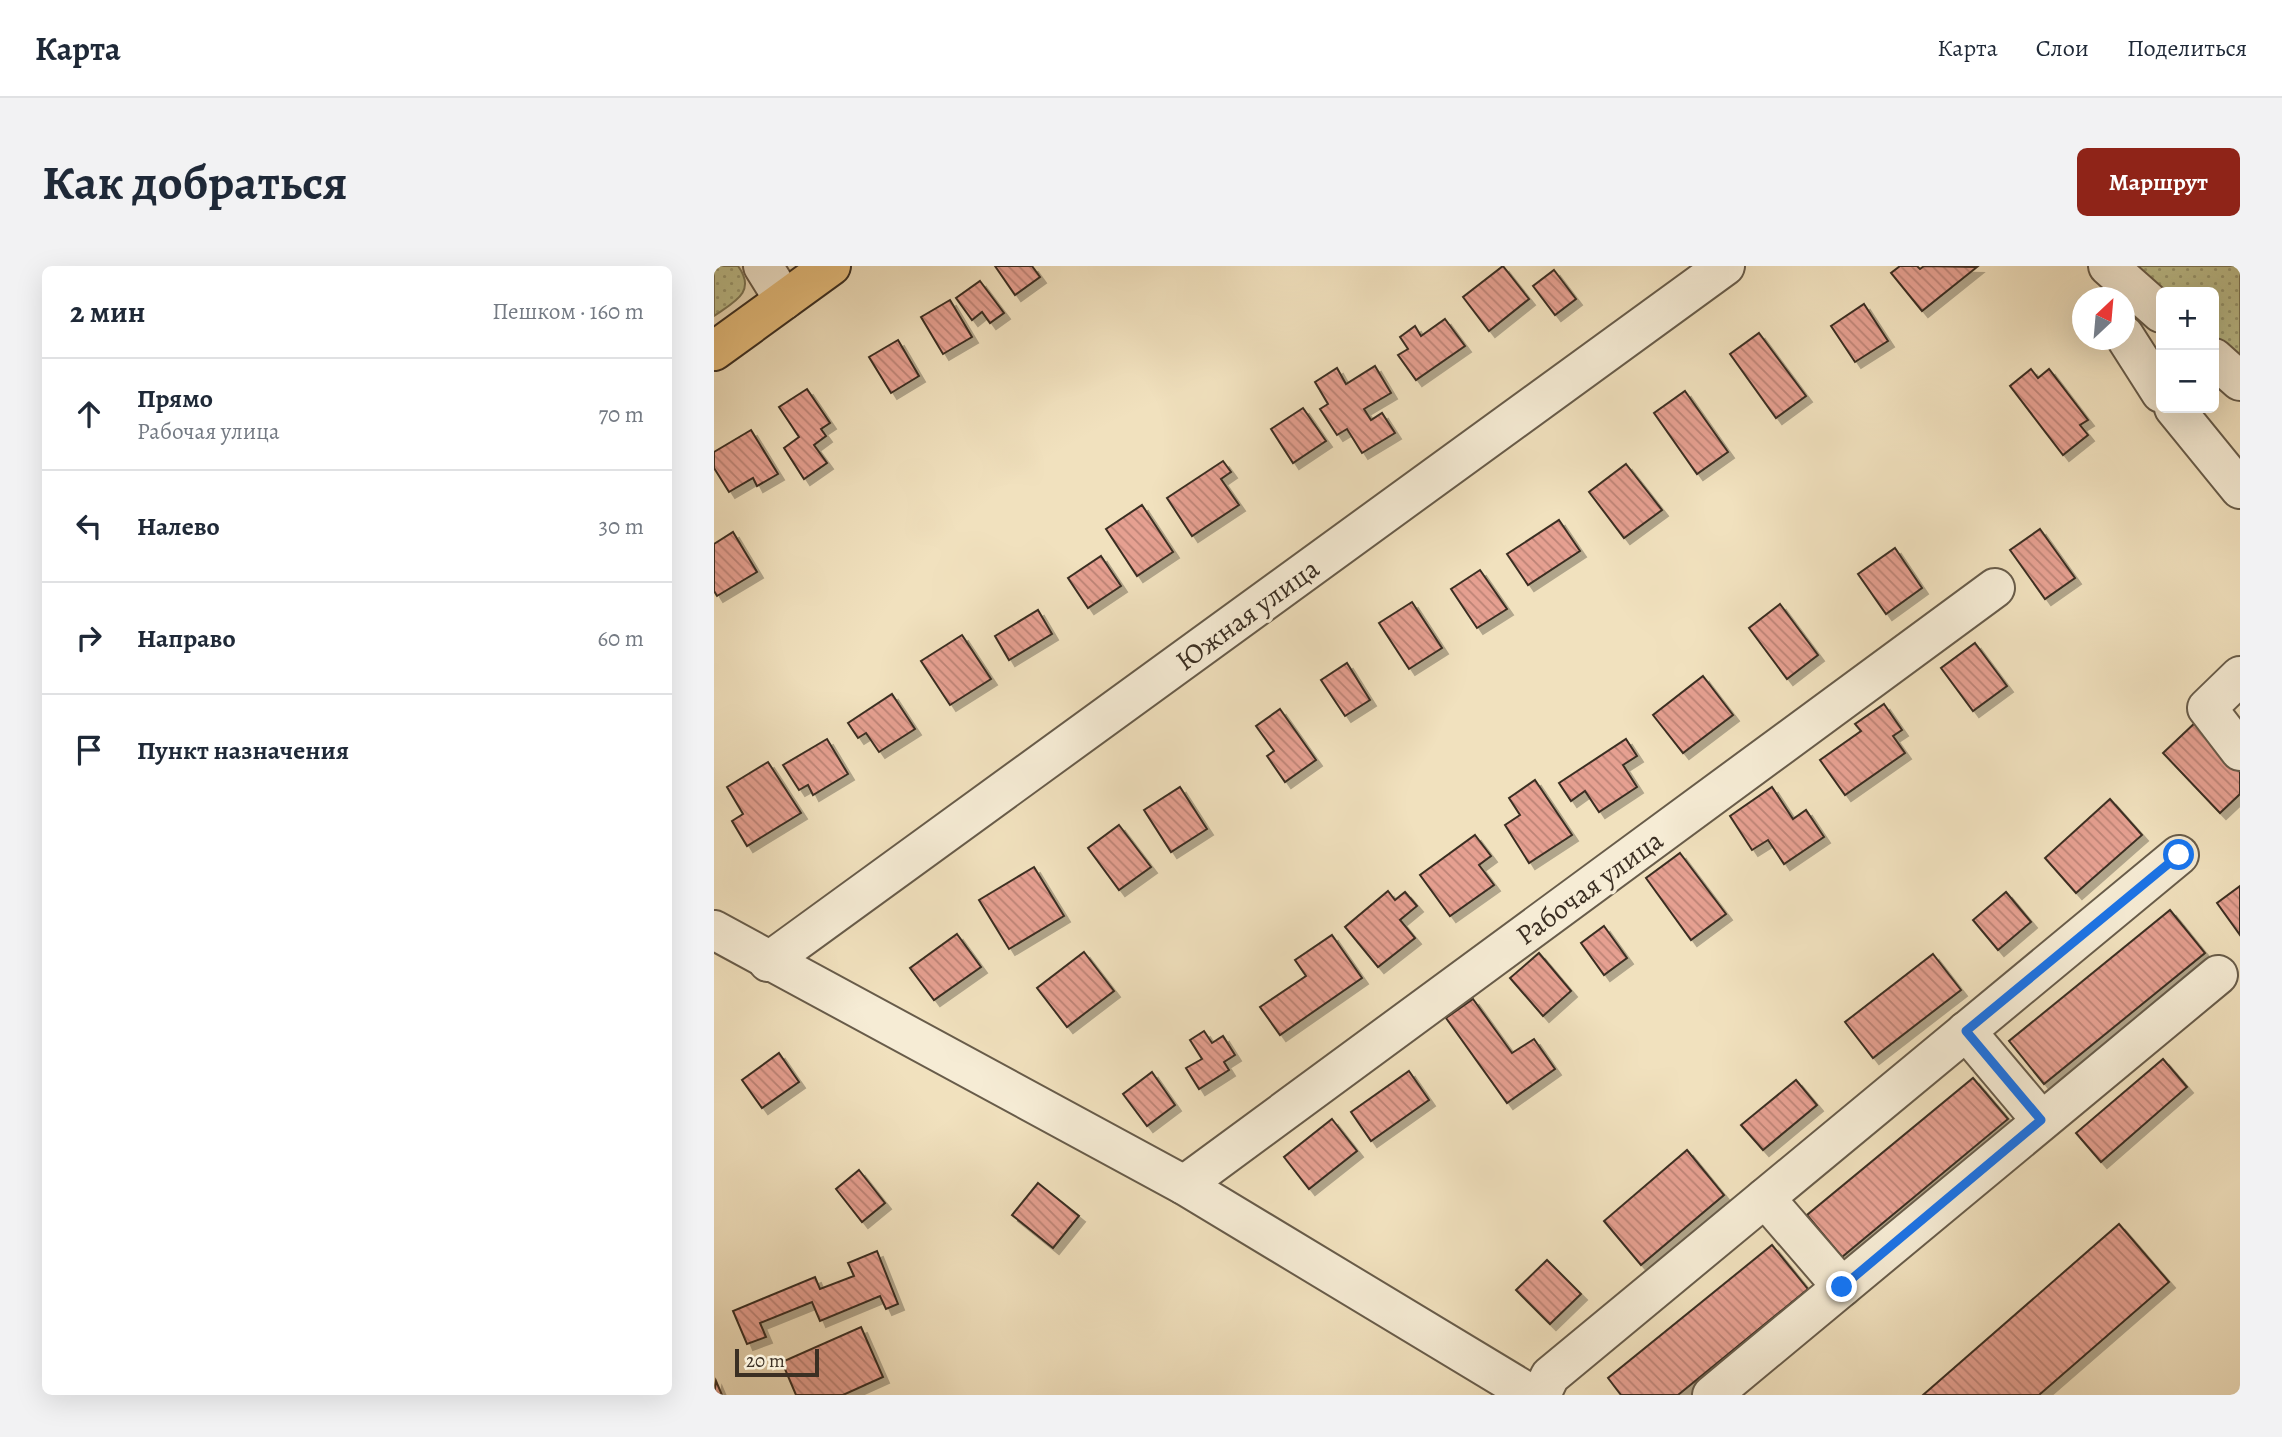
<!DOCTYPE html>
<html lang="ru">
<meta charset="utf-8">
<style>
:root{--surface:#fff;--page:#f2f2f3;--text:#1f2937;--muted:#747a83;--line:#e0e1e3;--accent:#8f2418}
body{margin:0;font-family:Alegreya,serif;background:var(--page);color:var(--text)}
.controls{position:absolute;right:21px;top:21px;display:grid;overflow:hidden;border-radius:10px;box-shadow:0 7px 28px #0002}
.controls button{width:63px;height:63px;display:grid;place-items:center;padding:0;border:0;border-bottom:2px solid var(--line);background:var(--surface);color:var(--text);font:35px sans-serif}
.compass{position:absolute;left:1358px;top:21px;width:63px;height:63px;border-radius:50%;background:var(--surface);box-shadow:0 7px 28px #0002;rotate:26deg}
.scale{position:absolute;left:21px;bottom:18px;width:84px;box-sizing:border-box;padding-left:7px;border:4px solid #3b2f23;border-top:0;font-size:19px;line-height:24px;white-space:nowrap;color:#3b2f23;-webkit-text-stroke:5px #f6ecd5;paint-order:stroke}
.stop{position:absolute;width:21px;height:21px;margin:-16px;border:5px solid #1a73e8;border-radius:50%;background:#fff}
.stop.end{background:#1a73e8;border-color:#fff;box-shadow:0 2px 7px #0008}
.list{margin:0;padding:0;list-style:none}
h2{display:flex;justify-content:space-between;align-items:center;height:91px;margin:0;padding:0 28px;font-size:30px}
h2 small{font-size:23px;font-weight:400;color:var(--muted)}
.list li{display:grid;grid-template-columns:46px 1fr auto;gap:21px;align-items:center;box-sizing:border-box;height:112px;padding:0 28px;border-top:2px solid var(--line)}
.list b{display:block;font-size:26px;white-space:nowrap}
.list p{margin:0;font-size:23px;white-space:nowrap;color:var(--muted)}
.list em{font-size:23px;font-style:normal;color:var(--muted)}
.icon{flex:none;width:38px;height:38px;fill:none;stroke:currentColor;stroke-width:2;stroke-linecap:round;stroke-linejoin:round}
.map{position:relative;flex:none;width:1526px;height:1129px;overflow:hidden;border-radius:10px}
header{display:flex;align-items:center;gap:42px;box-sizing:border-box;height:98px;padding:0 35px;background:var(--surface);border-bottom:2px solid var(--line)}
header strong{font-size:33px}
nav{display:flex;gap:38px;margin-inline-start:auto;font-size:24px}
.intro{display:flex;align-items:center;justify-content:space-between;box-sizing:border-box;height:168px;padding:0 42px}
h1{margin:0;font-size:49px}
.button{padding:18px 32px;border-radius:10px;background:var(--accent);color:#fff;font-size:24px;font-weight:700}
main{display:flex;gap:42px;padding:0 42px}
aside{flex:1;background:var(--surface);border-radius:10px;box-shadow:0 7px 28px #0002}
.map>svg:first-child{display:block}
.grass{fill:url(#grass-dots);stroke:#7d7858;stroke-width:2}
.building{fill:url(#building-back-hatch);stroke:#3b2f23;stroke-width:2;filter:url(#shadow)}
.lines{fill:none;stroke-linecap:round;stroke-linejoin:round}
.minor-casing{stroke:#685c4a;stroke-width:42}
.major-casing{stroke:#3b2f23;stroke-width:42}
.minor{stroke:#f6ecd5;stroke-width:38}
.major{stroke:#e8c07f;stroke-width:38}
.route{stroke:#1a73e8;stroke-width:9}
.labels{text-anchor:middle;stroke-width:7;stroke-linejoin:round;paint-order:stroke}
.street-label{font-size:28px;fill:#3b2f23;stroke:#f6ecd5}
</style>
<header>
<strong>Карта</strong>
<nav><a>Карта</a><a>Слои</a><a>Поделиться</a></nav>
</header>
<div class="intro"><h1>Как добраться</h1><a class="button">Маршрут</a></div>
<main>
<aside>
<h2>2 мин<small>Пешком · 160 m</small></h2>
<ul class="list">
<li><svg class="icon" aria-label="ahead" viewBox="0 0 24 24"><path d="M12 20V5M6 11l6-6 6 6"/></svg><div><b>Прямо</b><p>Рабочая улица</p></div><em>70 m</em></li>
<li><svg class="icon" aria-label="left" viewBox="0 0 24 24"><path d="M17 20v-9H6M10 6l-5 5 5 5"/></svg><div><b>Налево</b></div><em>30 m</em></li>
<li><svg class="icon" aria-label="right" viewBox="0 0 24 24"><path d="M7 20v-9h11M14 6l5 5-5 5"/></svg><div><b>Направо</b></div><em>60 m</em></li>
<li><svg class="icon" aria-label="arrive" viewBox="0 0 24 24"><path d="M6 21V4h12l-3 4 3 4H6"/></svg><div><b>Пункт назначения</b></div></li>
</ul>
</aside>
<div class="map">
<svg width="1526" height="1129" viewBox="0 0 1526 1129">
<defs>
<pattern id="grass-dots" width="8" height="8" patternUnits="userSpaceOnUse" patternTransform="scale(1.75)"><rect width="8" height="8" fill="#bfc18e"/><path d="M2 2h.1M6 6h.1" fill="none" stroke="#9c9d74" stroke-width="1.8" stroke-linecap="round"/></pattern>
<pattern id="building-back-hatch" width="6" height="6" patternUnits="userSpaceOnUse" patternTransform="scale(1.75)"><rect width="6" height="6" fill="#e6a091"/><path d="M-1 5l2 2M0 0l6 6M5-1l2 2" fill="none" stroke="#bc8376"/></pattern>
<filter id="shadow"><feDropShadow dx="6" dy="6" stdDeviation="0" flood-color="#0004"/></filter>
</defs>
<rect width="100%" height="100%" fill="#f1e1be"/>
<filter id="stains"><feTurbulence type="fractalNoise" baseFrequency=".00286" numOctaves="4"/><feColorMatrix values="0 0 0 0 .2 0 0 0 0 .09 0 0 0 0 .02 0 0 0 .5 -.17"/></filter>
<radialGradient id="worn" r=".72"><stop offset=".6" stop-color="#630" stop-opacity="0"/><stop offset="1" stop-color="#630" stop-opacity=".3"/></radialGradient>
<g class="grass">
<path d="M0 0H24C43 26 20 36 0 50Z"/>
<path d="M1415 0H1526V98L1500 75V26H1447Z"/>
</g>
<g class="building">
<path d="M281 0H318L326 11 301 29Z"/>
<path d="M789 0 815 33 775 65 749 31Z"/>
<path d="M1186 0H1203L1206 3 1210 0 1263 1 1208 45 1177 7Z"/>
<path d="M840 4 862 33 841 49 819 20Z"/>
<path d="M266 15 290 47 276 57 268 46 258 54 242 32Z"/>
<path d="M236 34 258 71 229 88 207 51Z"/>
<path d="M1150 38 1174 75 1141 96 1117 60Z"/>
<path d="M731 53 751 80 702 114 684 89 694 83 686 71 701 60 707 70Z"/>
<path d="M1045 67 1092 130 1062 152 1016 88Z"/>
<path d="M184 74 205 110 177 127 155 91Z"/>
<path d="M661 100 677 127 650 143 657 154 668 147 681 167 648 187 633 163 623 169 606 143 614 138 601 116 623 102 632 118Z"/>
<path d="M1317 103 1324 112 1335 103 1374 154 1366 159 1374 169 1349 189 1296 120Z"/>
<path d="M93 123 116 157 107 163 112 170 100 179 113 197 90 213 70 182 85 171 65 141Z"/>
<path d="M971 125 1014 186 983 208 940 147Z"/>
<path d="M589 142 612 175 579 197 557 163Z"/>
<path d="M37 164 64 208 43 220 39 212 15 226 0 202V186Z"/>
<path d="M509 195 517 206 507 213 525 239 478 270 453 232Z"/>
<path d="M912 198 948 244 910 272 875 226Z"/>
<path d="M428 239 459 286 423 310 392 263Z"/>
<path d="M845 254 866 285 814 319 793 288Z"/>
<path d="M1326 263 1361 312 1331 333 1296 284Z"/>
<path d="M19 266 43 306 3 330 0 325V278Z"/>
<path d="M1181 282 1208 322 1172 348 1144 308Z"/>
<path d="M387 290 407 320 374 342 354 312Z"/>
<path d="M766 304 793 343 763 362 737 323Z"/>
<path d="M698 336 728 382 695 403 665 357Z"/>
<path d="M1066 338 1104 389 1073 413 1035 362Z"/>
<path d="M324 344 338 368 295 394 281 370Z"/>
<path d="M248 369 277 413 236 439 207 395Z"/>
<path d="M1261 377 1293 420 1259 445 1227 402Z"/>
<path d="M633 397 656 434 631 450 607 414Z"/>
<path d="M989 410 1019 449 969 487 939 449Z"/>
<path d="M178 428 201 463 165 486 152 467 144 472 134 457Z"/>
<path d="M1170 438 1188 464 1179 470 1191 487 1131 529 1106 494 1147 465 1141 458Z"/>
<path d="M566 443 602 494 571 516 553 490 560 485 542 460Z"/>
<path d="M1484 454 1526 499V528L1506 547 1449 487Z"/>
<path d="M113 473 134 508 99 529 94 519 85 524 69 499Z"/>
<path d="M912 473 923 490 909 499 923 521 885 546 871 525 857 535 845 517Z"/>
<path d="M54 496 87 547 33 580 18 555 29 548 13 521Z"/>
<path d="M821 514 858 569 815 597 791 559 806 549 795 532Z"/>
<path d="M466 521 493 563 457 586 430 544Z"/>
<path d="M1058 521 1079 553 1092 544 1110 571 1070 598 1054 574 1038 584 1016 550Z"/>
<path d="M1396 533 1428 569 1362 627 1331 592Z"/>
<path d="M405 559 437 601 405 624 374 582Z"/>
<path d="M761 569 777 590 765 599 780 619 736 650 706 609Z"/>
<path d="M966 587 1012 648 977 674 932 612Z"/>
<path d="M320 601 350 650 295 683 265 634Z"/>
<path d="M1526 620V669L1503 637Z"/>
<path d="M674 625 681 634 691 626 703 640 686 654 701 672 664 701 631 661Z"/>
<path d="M1292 626 1317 656 1284 684 1259 654Z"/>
<path d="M1456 644 1491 687 1330 818 1295 775Z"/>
<path d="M890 660 913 692 890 709 867 677Z"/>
<path d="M243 668 267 701 220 734 196 702Z"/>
<path d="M618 669 648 712 566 769 546 741 592 710 581 694Z"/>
<path d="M370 686 400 725 353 761 323 722Z"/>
<path d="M825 687 857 725 829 750 796 712Z"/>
<path d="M1219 688 1247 724 1159 792 1131 756Z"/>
<path d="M759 733 798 787 820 773 841 803 793 837 732 752Z"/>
<path d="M490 765 498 777 509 770 521 789 510 796 515 804 485 823 472 802 488 793 476 774Z"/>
<path d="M65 787 85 816 48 842 28 814Z"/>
<path d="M1449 793 1473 821 1387 896 1362 867Z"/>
<path d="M695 805 715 834 657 875 637 846Z"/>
<path d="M438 806 461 839 433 860 409 828Z"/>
<path d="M1259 812 1294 853 1128 991 1093 949Z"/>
<path d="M1082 814 1103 839 1049 884 1027 859Z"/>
<path d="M618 853 643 885 595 923 570 891Z"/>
<path d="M973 884 1010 929 927 999 890 955Z"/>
<path d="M145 904 171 937 148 956 122 923Z"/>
<path d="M324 917 365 950 339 982 298 949Z"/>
<path d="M1405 958 1455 1016 1325 1129H1209Z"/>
<path d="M1058 979 1094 1023 964 1129H907L894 1112Z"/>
<path d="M163 985 184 1038 172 1043 166 1030 106 1055 98 1036 46 1057 52 1071 33 1078 19 1045 101 1011 106 1023 140 1010 134 997Z"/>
<path d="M833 994 867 1028 836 1058 802 1024Z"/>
<path d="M147 1061 169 1111 129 1129H82L68 1096Z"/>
<path d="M2 1115 8 1129H0Z"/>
</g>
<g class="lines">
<g class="minor-casing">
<g id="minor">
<path d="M49 0 70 34"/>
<path d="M1394 0 1447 47"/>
<path d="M1410 69 1447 127"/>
<path d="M1500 92 1526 115"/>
<path d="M1460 142 1526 223"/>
<path d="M1526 410 1493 442 1526 485"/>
<path d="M0 664 470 919 818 1129"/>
<path d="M54 696 1011 0"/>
<path d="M1252 765 1327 854"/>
<path d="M470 919 1281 322"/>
<path d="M1051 932 1128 1021"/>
<path d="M827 1129 836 1110 1465 589"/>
<path d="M998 1129 1504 709"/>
</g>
</g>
<g class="major-casing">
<path id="major" d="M0 85 117 0"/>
</g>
<use href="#minor" class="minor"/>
<use href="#major" class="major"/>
</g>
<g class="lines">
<path class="route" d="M1128 1021 1327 854 1252 765 1465 589"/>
</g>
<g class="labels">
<g class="street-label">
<text transform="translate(533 348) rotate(-36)" y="10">Южная улица</text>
<text transform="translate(875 621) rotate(-36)" y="10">Рабочая улица</text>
</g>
</g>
<rect width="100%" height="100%" filter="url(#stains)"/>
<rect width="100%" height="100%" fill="url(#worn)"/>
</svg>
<div class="controls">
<button>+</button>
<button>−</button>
</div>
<svg class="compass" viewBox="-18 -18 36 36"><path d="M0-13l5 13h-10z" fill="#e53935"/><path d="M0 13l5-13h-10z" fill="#747a83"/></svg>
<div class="scale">20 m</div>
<div class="stop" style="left:1465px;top:589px"></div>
<div class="stop end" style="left:1128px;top:1021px"></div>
</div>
</main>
